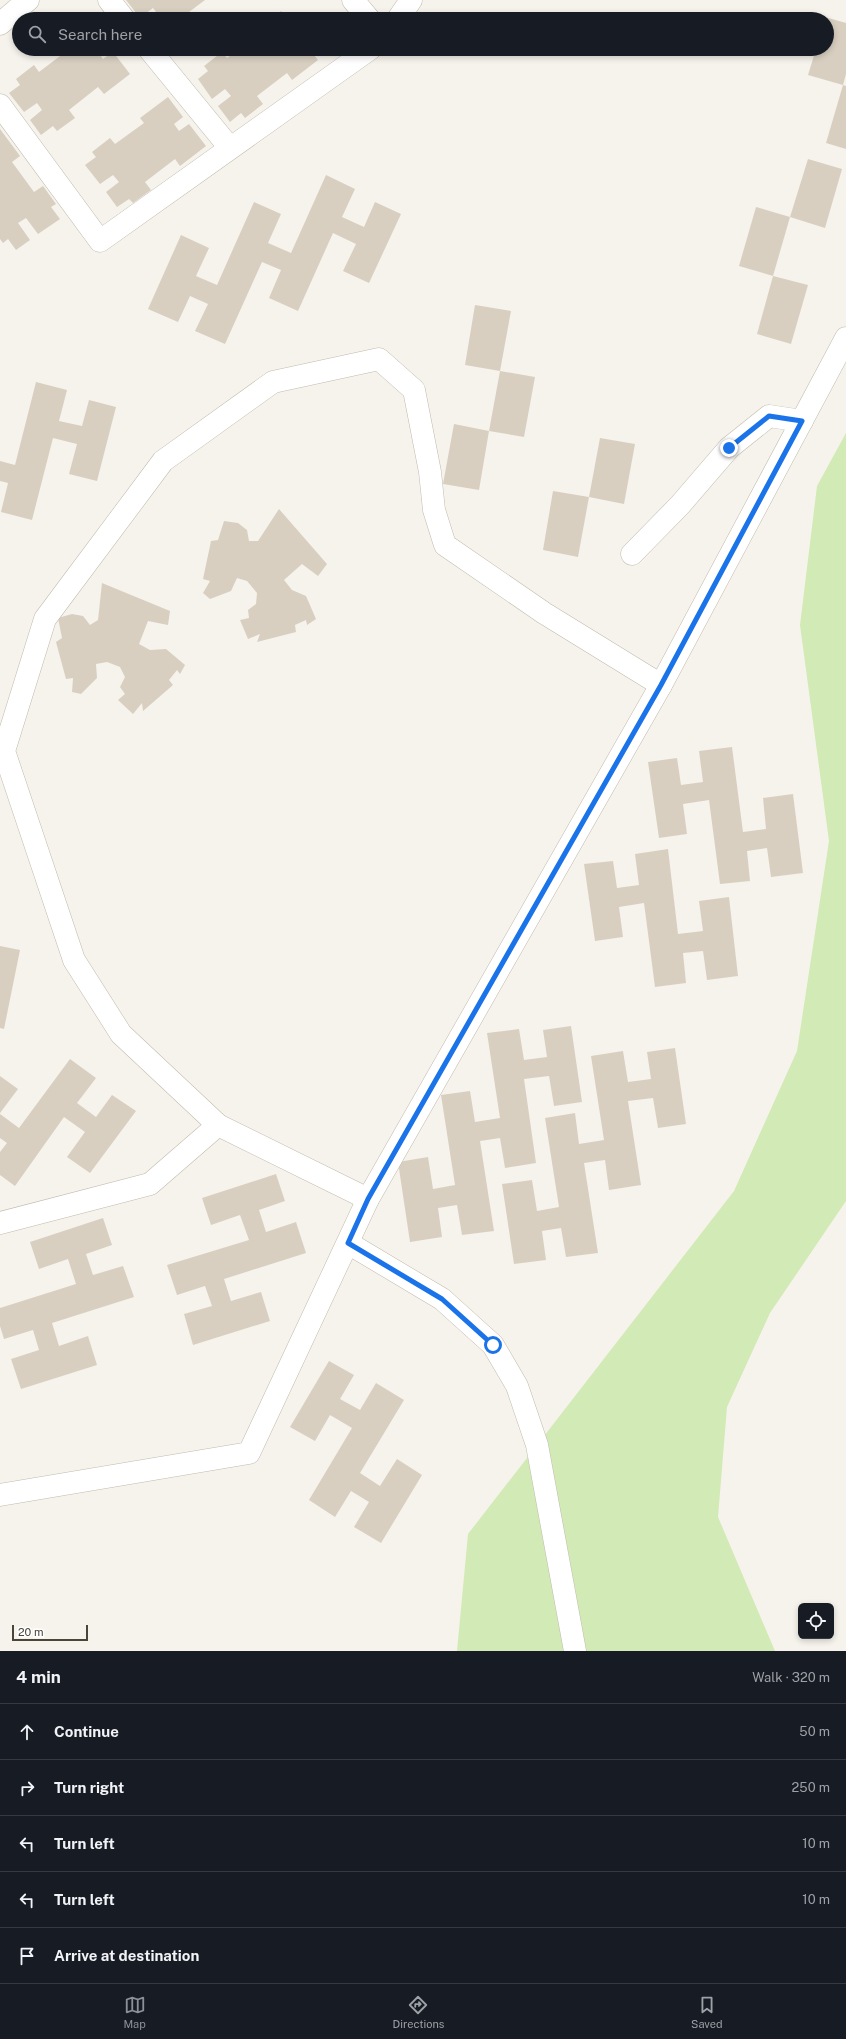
<!DOCTYPE html>
<meta charset="utf-8">
<style>
:root{--surface:#171b24;--page:#20242c;--text:#f1f3f6;--muted:#9ea1a6;--line:#363941;--accent:#8c9099}
body{margin:0;font-family:"Public Sans",sans-serif;background:var(--page);color:var(--text)}
.controls{position:absolute;right:12px;bottom:12px;display:grid;overflow:hidden;border-radius:6px;box-shadow:0 2px 6px #0003}
.controls button{width:36px;height:36px;display:grid;place-items:center;padding:0;border:0;border-bottom:1px solid var(--line);background:var(--surface);color:var(--text);font:20px sans-serif}
.scale{position:absolute;left:12px;bottom:10px;width:76px;box-sizing:border-box;padding-left:4px;border:2px solid #4b4439;border-top:0;font-size:11px;line-height:14px;white-space:nowrap;color:#4b4439;-webkit-text-stroke:3px #fff;paint-order:stroke}
.stop{position:absolute;width:12px;height:12px;margin:-9px;border:3px solid #1a73e8;border-radius:50%;background:#fff}
.stop.end{background:#1a73e8;border-color:#fff;box-shadow:0 1px 4px #0008}
.list{margin:0;padding:0;list-style:none}
h2{display:flex;justify-content:space-between;align-items:center;height:52px;margin:0;padding:0 16px;font-size:17px}
h2 small{font-size:13px;font-weight:400;color:var(--muted)}
.list li{display:grid;grid-template-columns:26px 1fr auto;gap:12px;align-items:center;box-sizing:border-box;height:56px;padding:0 16px;border-top:1px solid var(--line)}
.list b{display:block;font-size:15px;white-space:nowrap}
.list em{font-size:13px;font-style:normal;color:var(--muted)}
.icon{flex:none;width:22px;height:22px;fill:none;stroke:currentColor;stroke-width:2;stroke-linecap:round;stroke-linejoin:round}
.map{position:relative;flex:none;width:846px;height:1651px;overflow:hidden}
.search{position:absolute;background:var(--surface);box-shadow:0 2px 6px #0003;left:12px;right:12px;top:12px;height:44px;display:flex;align-items:center;gap:10px;box-sizing:border-box;padding:0 14px;border-radius:22px;color:var(--muted);font-size:15px}
.sheet{height:332px;background:var(--surface)}
nav{display:flex;justify-content:space-around;align-items:center;box-sizing:border-box;height:56px;border-top:1px solid var(--line);background:var(--surface);font-size:11px;color:var(--muted)}
nav a{display:grid;justify-items:center;gap:2px}
nav .on{color:var(--accent)}
.map>svg:first-child{display:block}
.green{fill:#d2eab5}
.building{fill:#d8cfc1}
.lines{fill:none;stroke-linecap:round;stroke-linejoin:round}
.minor-casing{stroke:#c2bbae;stroke-width:23}
.minor{stroke:#fff;stroke-width:22}
.route{stroke:#1a73e8;stroke-width:5}
</style>
<div class="map">
<svg width="846" height="1651" viewBox="0 0 846 1651">
<rect width="100%" height="100%" fill="#f6f3ec"/>
<path class="green" d="M846 433V1201L770 1313 727 1407 718 1517 775 1651H457L468 1534 734 1191 797 1051 829 841 800 625 817 486Z"/>
<g class="building">
<path d="M126 0H205L185 15 187 19H155L159 16 153 8 140 18Z"/>
<path d="M281 11 287 19H270Z"/>
<path d="M825 17 846 23V74L843 85 808 75 816 49H827Z"/>
<path d="M67 49H102L98 52 103 59 113 52 130 74 104 94 98 87 69 110 75 118 57 131 53 126 41 135 30 120 42 110 37 103 24 112 9 93 20 85 16 79 34 65 39 72 68 50Z"/>
<path d="M240 49H309L318 60 292 80 287 73 257 96 263 104 245 118 241 113 230 122 218 106 231 96 225 89 212 99 198 79 208 71 204 66 222 52 227 58Z"/>
<path d="M843 85 846 86V149L826 143Z"/>
<path d="M168 97 183 117 174 124 179 131 189 124 206 146 180 166 175 159 145 182 151 190 133 203 129 199 117 207 106 192 119 182 113 175 100 184 85 165 96 157 92 152 110 138 115 144 144 123 140 118Z"/>
<path d="M0 129 20 156 12 162 34 192 43 186 56 204 51 207 60 219 38 234 26 218 18 223 30 240 16 250 8 239 3 243 0 239Z"/>
<path d="M808 159 842 169 825 228 790 217Z"/>
<path d="M326 175 355 189 342 217 364 227 375 202 401 214 369 283 343 271 356 244 333 233 298 311 269 298 281 270 262 262 225 344 195 331 208 304 190 296 178 322 148 309 181 235 209 248 196 276 217 285 254 202 281 214 268 243 291 253Z"/>
<path d="M756 207 790 217 773 276 739 266Z"/>
<path d="M773 276 808 285 791 344 757 334Z"/>
<path d="M475 305 511 311 500 371 465 365Z"/>
<path d="M500 371 535 377 524 437 489 431 479 490 443 484 454 424 489 431Z"/>
<path d="M36 382 67 390 59 421 82 426 89 400 116 407 97 481 69 474 77 444 53 438 32 520 1 512 8 483 0 481V461L15 465Z"/>
<path d="M600 438 635 444 624 504 589 497Z"/>
<path d="M553 491 589 497 578 557 543 550Z"/>
<path d="M279 509 327 564 318 576 302 564 284 580 292 590 306 596 316 619 307 625 306 620 295 625 296 632 257 642 260 634 248 639 240 620 249 618 248 610 256 604 257 593 247 581 237 578 231 591 210 599 203 593 210 581 203 579 211 541 218 540 224 521 238 523 247 530 249 541H258Z"/>
<path d="M102 583 170 611 168 625 148 621 139 644 150 650 166 649 185 665 180 674 177 670 169 680 173 685 143 711 142 703 133 714 118 700 125 694 120 687 125 677 120 667 107 662 96 664 97 678 81 694 72 692 73 678 66 679 56 642 62 638 58 618 72 614 83 616 90 625 98 620Z"/>
<path d="M732 747 743 832 766 829 763 798 793 794 803 873 771 877 767 848 747 851 750 881 720 884 709 800 683 804 687 834 659 838 648 762 677 758 681 785 703 782 699 751Z"/>
<path d="M668 849 678 934 703 931 699 901 729 897 738 976 707 980 703 951 683 953 686 983 655 987 644 903 619 907 623 937 595 941 584 864 613 861 617 888 639 885 635 854Z"/>
<path d="M0 946 20 950 4 1029 0 1028Z"/>
<path d="M571 1026 582 1102 554 1106 549 1076 524 1079 536 1163 505 1168 500 1138 480 1141 494 1231 462 1235 457 1205 438 1208 442 1237 410 1242 398 1162 428 1157 433 1189 455 1185 441 1095 470 1091 475 1122 500 1118 487 1033 519 1029 524 1060 547 1057 543 1030Z"/>
<path d="M675 1048 686 1124 658 1128 653 1098 628 1101 641 1185 609 1190 605 1160 584 1163 598 1253 566 1257 561 1228 542 1231 546 1260 514 1264 502 1184 532 1180 537 1211 559 1207 545 1118 575 1113 579 1144 604 1140 591 1056 623 1051 628 1082 651 1079 647 1052Z"/>
<path d="M70 1059 96 1078 77 1103 96 1117 112 1095 136 1111 90 1173 67 1157 85 1132 64 1117 15 1186 0 1175V1152L7 1143 0 1138V1114L19 1128Z"/>
<path d="M0 1076 18 1089 0 1113Z"/>
<path d="M276 1174 285 1201 259 1210 266 1232 296 1222 306 1253 224 1279 231 1301 261 1292 270 1321 193 1345 184 1314 212 1306 205 1286 177 1295 167 1265 249 1240 240 1215 211 1225 202 1198Z"/>
<path d="M103 1218 112 1245 86 1254 93 1275 123 1266 134 1297 52 1323 59 1346 88 1336 97 1365 21 1389 11 1359 39 1350 33 1330 4 1339 0 1326V1308L76 1284 68 1259 39 1269 30 1242Z"/>
<path d="M329 1361 354 1375 340 1399 360 1410 376 1383 404 1400 360 1473 380 1486 397 1459 422 1475 381 1543 354 1527 369 1502 351 1491 335 1517 309 1500 352 1428 330 1415 315 1441 290 1427Z"/>
</g>
<g class="lines">
<g class="minor-casing">
<g id="minor">
<path d="M109 0 124 19"/>
<path d="M353 0 369 19"/>
<path d="M398 19 411 0"/>
<path d="M0 24 28 0"/>
<path d="M149 49 230 148"/>
<path d="M0 105 100 241 370 49"/>
<path d="M632 554 680 505 729 448 769 416 802 421"/>
<path d="M368 1199 218 1125 121 1034 74 960 4 751 45 619 163 461 273 382 379 359 414 390 430 472 434 510 445 545 544 613 661 685"/>
<path d="M0 1223 150 1184 218 1125"/>
<path d="M348 1243 442 1299 493 1345 517 1386 537 1445 575 1651"/>
<path d="M0 1495 249 1453 368 1199 661 685 846 338"/>
</g>
</g>
<use href="#minor" class="minor"/>
</g>
<g class="lines">
<path class="route" d="M493 1345 442 1299 348 1243 368 1199 661 685 802 421 769 416 729 448"/>
</g>
</svg>
<div class="controls">
<button><svg class="icon" aria-label="locate" viewBox="0 0 24 24"><circle cx="12" cy="12" r="6"/><path d="M12 2v4M12 18v4M2 12h4M18 12h4"/></svg></button>
</div>
<div class="scale">20 m</div>
<div class="stop" style="left:493px;top:1345px"></div>
<div class="stop end" style="left:729px;top:448px"></div>
<div class="search"><svg class="icon" aria-label="search" viewBox="0 0 24 24"><circle cx="10" cy="10" r="6"/><path d="M15 15l6 6"/></svg>Search here</div>
</div>
<section class="sheet">
<h2>4 min<small>Walk · 320 m</small></h2>
<ul class="list">
<li><svg class="icon" aria-label="ahead" viewBox="0 0 24 24"><path d="M12 20V5M6 11l6-6 6 6"/></svg><div><b>Continue</b></div><em>50 m</em></li>
<li><svg class="icon" aria-label="right" viewBox="0 0 24 24"><path d="M7 20v-9h11M14 6l5 5-5 5"/></svg><div><b>Turn right</b></div><em>250 m</em></li>
<li><svg class="icon" aria-label="left" viewBox="0 0 24 24"><path d="M17 20v-9H6M10 6l-5 5 5 5"/></svg><div><b>Turn left</b></div><em>10 m</em></li>
<li><svg class="icon" aria-label="left" viewBox="0 0 24 24"><path d="M17 20v-9H6M10 6l-5 5 5 5"/></svg><div><b>Turn left</b></div><em>10 m</em></li>
<li><svg class="icon" aria-label="arrive" viewBox="0 0 24 24"><path d="M6 21V4h12l-3 4 3 4H6"/></svg><div><b>Arrive at destination</b></div></li>
</ul>
</section>
<nav>
<a class="on"><svg class="icon" aria-label="map" viewBox="0 0 24 24"><path d="M3 6l6-2 6 2 6-2v14l-6 2-6-2-6 2zM9 4v14M15 6v14"/></svg>Map</a>
<a><svg class="icon" aria-label="directions" viewBox="0 0 24 24"><path d="M12 3l9 9-9 9-9-9zM9 14v-3h6M13 9l2 2-2 2"/></svg>Directions</a>
<a><svg class="icon" aria-label="saved" viewBox="0 0 24 24"><path d="M7 4h10v16l-5-4-5 4z"/></svg>Saved</a>
</nav>
